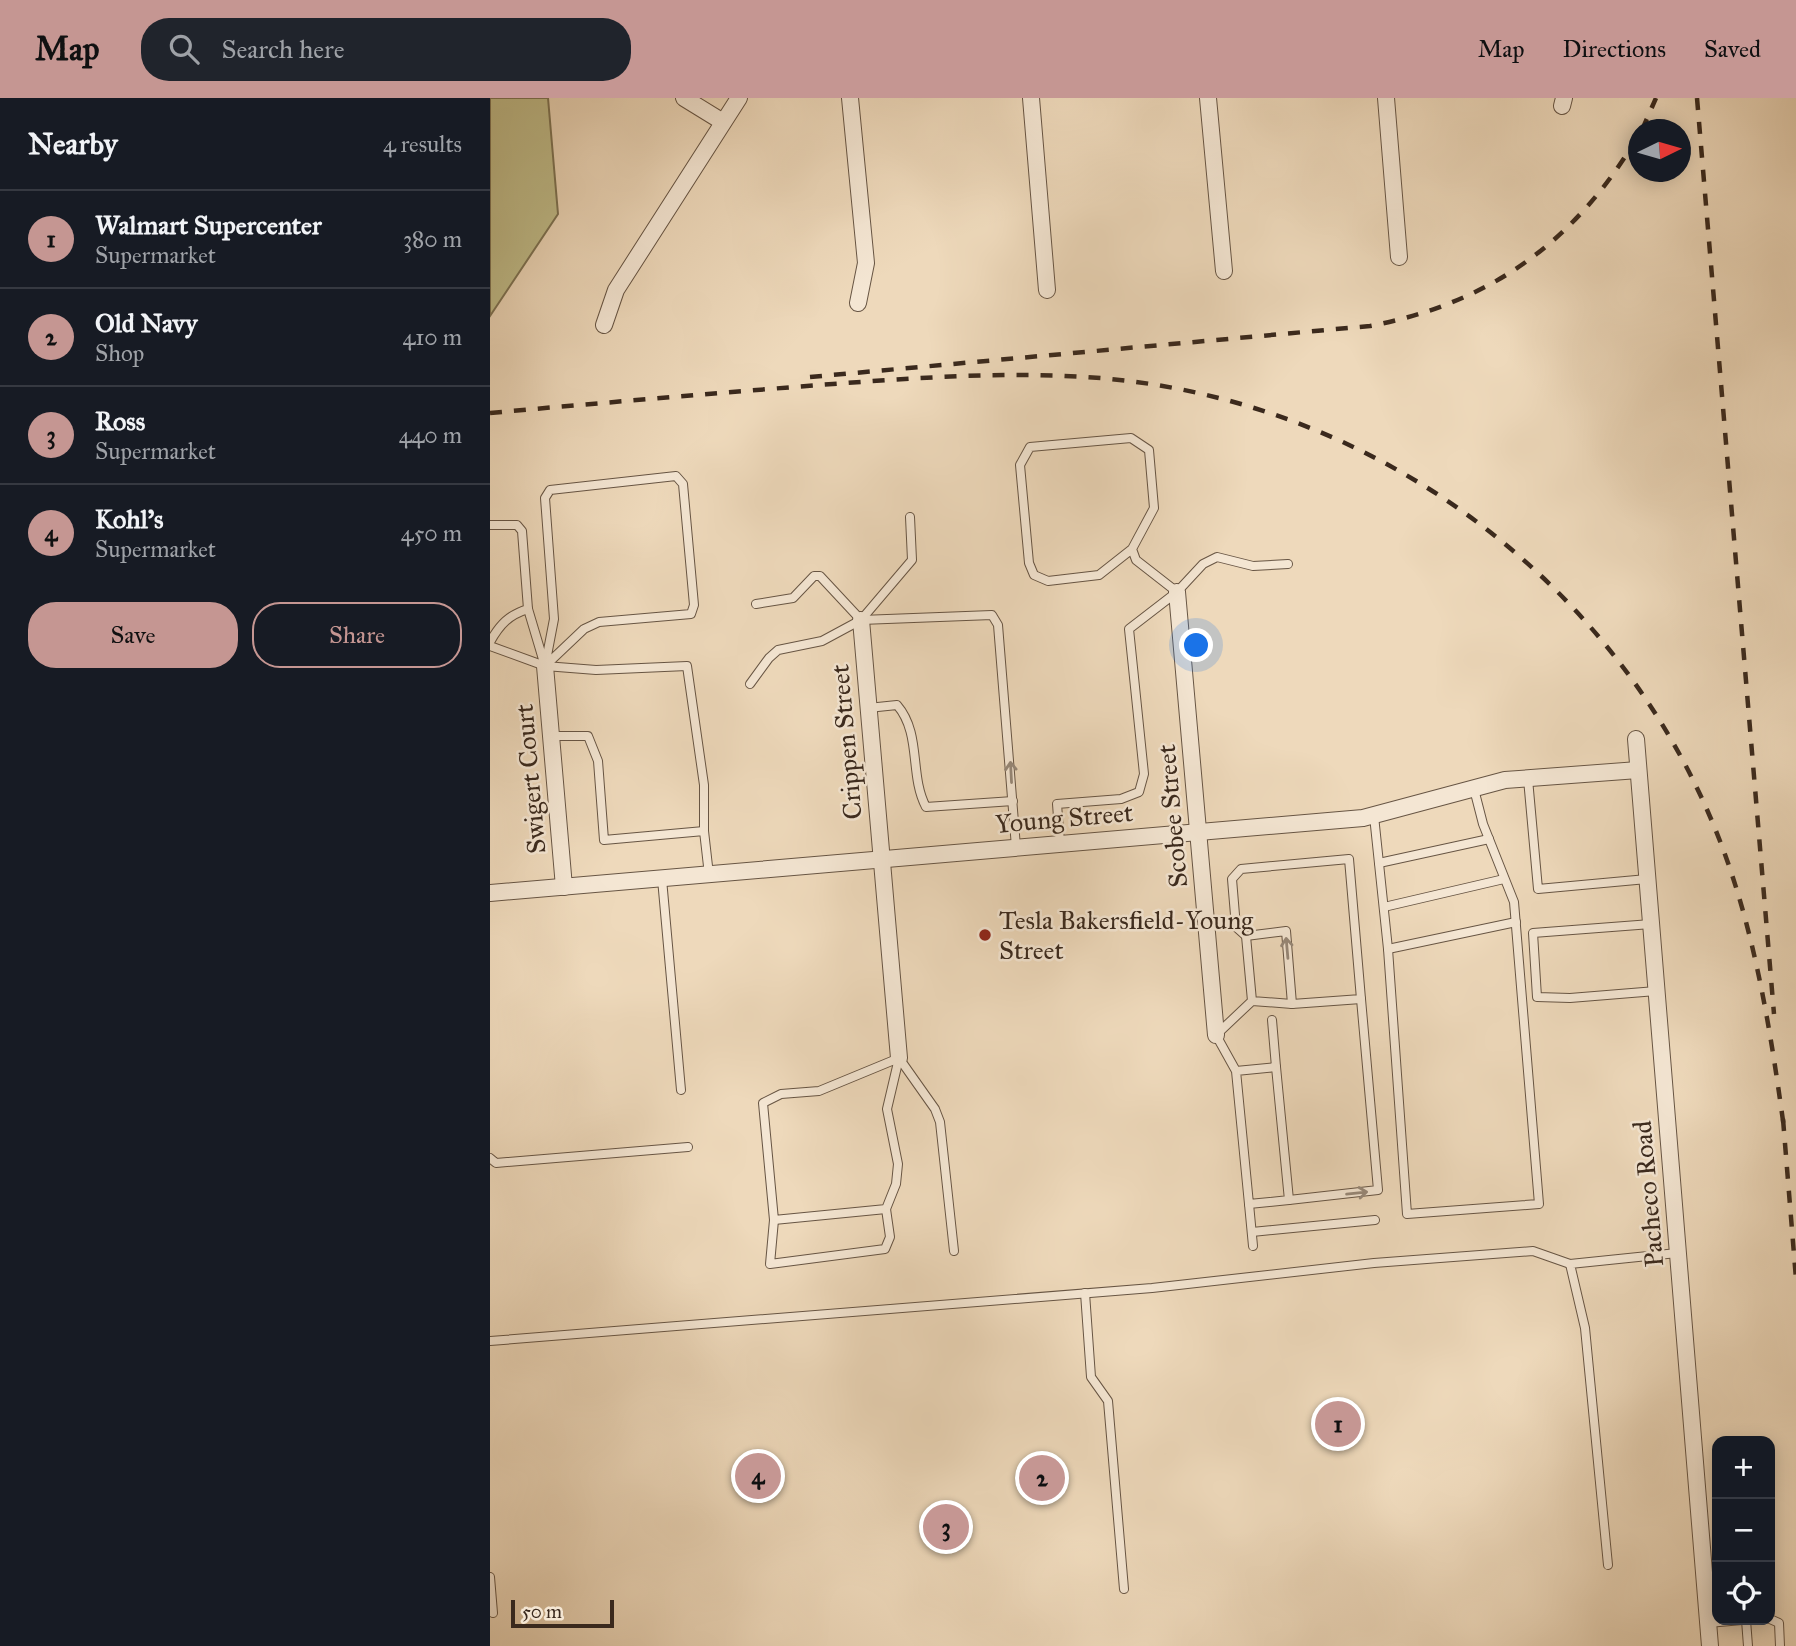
<!DOCTYPE html>
<meta charset="utf-8">
<style>
:root{--surface:#171b24;--page:#20242c;--text:#f1f3f6;--muted:#9ea1a6;--line:#363941;--accent:#c59692}
body{margin:0;font-family:"IM FELL Great Primer",serif;background:var(--page);color:var(--text)}
.controls{position:absolute;right:21px;bottom:21px;display:grid;overflow:hidden;border-radius:14px;box-shadow:0 4px 18px #0003}
.controls button{width:63px;height:63px;display:grid;place-items:center;padding:0;border:0;border-bottom:2px solid var(--line);background:var(--surface);color:var(--text);font:35px sans-serif}
.compass{position:absolute;left:1138px;top:21px;width:63px;height:63px;border-radius:50%;background:var(--surface);box-shadow:0 4px 18px #0003;rotate:85deg}
.scale{position:absolute;left:21px;bottom:18px;width:103px;box-sizing:border-box;padding-left:7px;border:4px solid #3a291d;border-top:0;font-size:19px;line-height:24px;white-space:nowrap;color:#3a291d;-webkit-text-stroke:5px #f4e6d3;paint-order:stroke}
.you{position:absolute;left:707px;top:548px;width:24px;height:24px;margin:-18px;border:5px solid #fff;border-radius:50%;background:#1a73e8;box-shadow:0 0 0 10px #1a73e833}
.badge{display:grid;place-items:center;width:46px;height:46px;border-radius:50%;background:var(--accent);color:#111;font-size:23px;font-weight:700}
.pin{position:absolute;translate:-50% -50%;border:4px solid #fff;box-shadow:0 2px 7px #0006}
.list{margin:0;padding:0;list-style:none}
h2{display:flex;justify-content:space-between;align-items:center;height:91px;margin:0;padding:0 28px;font-size:30px}
h2 small{font-size:23px;font-weight:400;color:var(--muted)}
.list li{display:grid;grid-template-columns:46px 1fr auto;gap:21px;align-items:center;box-sizing:border-box;height:98px;padding:0 28px;border-top:2px solid var(--line)}
.list b{display:block;font-size:26px;white-space:nowrap}
.list p{margin:0;font-size:23px;white-space:nowrap;color:var(--muted)}
.list em{font-size:23px;font-style:normal;color:var(--muted)}
.actions{display:flex;gap:14px;padding:21px 28px}
.actions a{flex:1;padding:16px 0;border:2px solid var(--accent);border-radius:28px;text-align:center;font-size:24px;color:var(--accent)}
.actions .main{background:var(--accent);color:#111}
.icon{flex:none;width:38px;height:38px;fill:none;stroke:currentColor;stroke-width:2;stroke-linecap:round;stroke-linejoin:round}
.map{position:relative;flex:none;width:1306px;height:1548px;overflow:hidden}
header{display:flex;align-items:center;gap:42px;box-sizing:border-box;height:98px;padding:0 35px;background:var(--accent);color:#111}
header strong{font-size:33px}
nav{display:flex;gap:38px;margin-inline-start:auto;font-size:24px}
.search{width:490px;height:63px;background:var(--page);display:flex;align-items:center;gap:18px;box-sizing:border-box;padding:0 24px;border-radius:28px;color:var(--muted);font-size:26px}
main{display:flex}
aside{flex:1;background:var(--surface)}
.map>svg:first-child{display:block}
.green{fill:#c0bd8b;stroke:#7d7354;stroke-width:2}
.lines{fill:none;stroke-linecap:round;stroke-linejoin:round}
.lane-casing{stroke:#675544;stroke-width:10}
.street-casing{stroke:#675544;stroke-width:18}
.lane{stroke:#f4e6d3;stroke-width:8}
.street{stroke:#f4e6d3;stroke-width:16}
.rail{stroke:#3a291d;stroke-width:4.5;stroke-dasharray:12 12;stroke-linecap:butt}
.oneway{stroke:#978878}
.poi-dot{fill:#8f2418;stroke:#f4e6d3;stroke-width:2.5}
.labels{text-anchor:middle;stroke-width:5;stroke-linejoin:round;paint-order:stroke}
.street-label{font-size:26px;fill:#3a291d;stroke:#f4e6d3}
.poi-label{font-size:26px;fill:#3a291d;stroke:#f4e6d3;text-anchor:start}
</style>
<header>
<strong>Map</strong>
<div class="search"><svg class="icon" aria-label="search" viewBox="0 0 24 24"><circle cx="10" cy="10" r="6"/><path d="M15 15l6 6"/></svg>Search here</div>
<nav><a>Map</a><a>Directions</a><a>Saved</a></nav>
</header>
<main>
<aside>
<h2>Nearby<small>4 results</small></h2>
<ul class="list">
<li><span class="badge">1</span><div><b>Walmart Supercenter</b><p>Supermarket</p></div><em>380 m</em></li>
<li><span class="badge">2</span><div><b>Old Navy</b><p>Shop</p></div><em>410 m</em></li>
<li><span class="badge">3</span><div><b>Ross</b><p>Supermarket</p></div><em>440 m</em></li>
<li><span class="badge">4</span><div><b>Kohl's</b><p>Supermarket</p></div><em>450 m</em></li>
</ul>
<div class="actions"><a class="main">Save</a><a>Share</a></div>
</aside>
<div class="map">
<svg width="1306" height="1548" viewBox="0 0 1306 1548">
<rect width="100%" height="100%" fill="#eed9bb"/>
<filter id="stains"><feTurbulence type="fractalNoise" baseFrequency=".00286" numOctaves="4"/><feColorMatrix values="0 0 0 0 .2 0 0 0 0 .09 0 0 0 0 .02 0 0 0 .5 -.17"/></filter>
<radialGradient id="worn" r=".72"><stop offset=".6" stop-color="#630" stop-opacity="0"/><stop offset="1" stop-color="#630" stop-opacity=".3"/></radialGradient>
<path class="green" d="M0 0H58L68 116 0 218Z"/>
<g class="lines">
<g class="lane-casing">
<g id="lane">
<path d="M186 378 193 386 204 507 201 516 109 524 94 531 55 568 64 521 55 400 60 392Z"/>
<path d="M0 427H27L32 433 38 511 55 568 0 548"/>
<path d="M642 451 609 477 558 483 544 477 539 465 530 367 540 349 641 340 659 352 664 410 642 451 646 462 687 494"/>
<path d="M266 506 303 500 324 478H330L371 522 502 517 508 527 526 749"/>
<path d="M0 544C10 526 19 517 38 511"/>
<path d="M55 568 106 572 197 568 214 687V733"/>
<path d="M260 586 279 560 288 552 332 543 371 522 422 462 420 419"/>
<path d="M378 610 407 607C432 636 419 677 436 709L523 703"/>
<path d="M61 638H98L108 663 114 742 214 733 219 777"/>
<path d="M1038 681 1048 791 1157 781"/>
<path d="M884 718 898 851 917 1116 1049 1106 1024 804 993 726 984 691"/>
<path d="M570 745 567 706 631 701 649 694 654 676 639 531 687 494 713 466 727 459 763 468 798 466"/>
<path d="M889 765 999 741"/>
<path d="M172 781 191 992"/>
<path d="M894 809 1014 781"/>
<path d="M1161 826 1043 835 1047 899 1080 900 1166 893"/>
<path d="M756 838 796 833 802 906"/>
<path d="M898 851 1026 824"/>
<path d="M782 922 786 969"/>
<path d="M409 960 397 1011 408 1066 406 1086 396 1111 284 1122 273 1005 291 996 329 993Z"/>
<path d="M409 960 445 1011 450 1024 464 1153"/>
<path d="M746 973 759 1106 799 1102 786 969 746 973 726 937 762 903 802 906 871 901 859 761 751 771 742 781 746 829 756 838 762 903"/>
<path d="M0 1060 6 1065 198 1049"/>
<path d="M799 1102 888 1092 871 901"/>
<path d="M759 1106 763 1148"/>
<path d="M284 1122 280 1166 395 1151 400 1139 396 1111"/>
<path d="M762 1134 885 1122"/>
<path d="M595 1195 601 1279 618 1303 634 1491"/>
<path d="M0 1243 662 1190 884 1165 1043 1153 1080 1166"/>
<path d="M1118 1467 1095 1230 1080 1166 1187 1155"/>
<path d="M0 1479 3 1515"/>
<path d="M1280 1521 1289 1525 1290 1548"/>
<path d="M1256 1522 1258 1548"/>
<path d="M1218 1525 1252 1522"/>
</g>
</g>
<g class="street-casing">
<g id="street">
<path d="M194 0 233 24"/>
<path d="M360 0 376 165 368 205"/>
<path d="M541 0 557 192"/>
<path d="M718 0 734 173"/>
<path d="M896 0 909 159"/>
<path d="M1072 8 1074 0"/>
<path d="M114 227 126 192 249 0"/>
<path d="M687 494 726 937"/>
<path d="M371 522 409 960"/>
<path d="M55 568 74 789"/>
<path d="M1146 641 1220 1548"/>
<path d="M0 795 873 720 1015 682 1148 672"/>
</g>
</g>
<use href="#lane" class="lane"/>
<use href="#street" class="street"/>
<g class="rail">
<path d="M1207 0 1284 916"/>
<path d="M1152 32 1166 0"/>
<path d="M320 279 880 228C1001 205 1086 143 1148 38"/>
<path d="M0 315C109 305 218 296 328 287 425 280 524 272 621 281 896 308 1137 493 1233 751 1266 840 1281 936 1294 1030"/>
<path d="M1293 1021 1306 1181"/>
</g>
</g>
<defs><path id="oneway-shaft" d="M-6 0H5M1.5-3L5.5 0L1.5 3" fill="none" stroke-width="1.6" stroke-linecap="round" stroke-linejoin="round" transform="scale(1.75)"/></defs>
<g class="oneway">
<use href="#oneway-shaft" transform="translate(521 674) rotate(-93)"/>
<use href="#oneway-shaft" transform="translate(797 850) rotate(-95)"/>
<use href="#oneway-shaft" transform="translate(867 1095) rotate(-6)"/>
</g>
<circle class="poi-dot" cx="495" cy="837" r="7"/>
<g class="labels">
<g class="street-label">
<text transform="translate(356 644) rotate(-95)" y="9">Crippen Street</text>
<text transform="translate(40 681) rotate(-95)" y="9">Swigert Court</text>
<text transform="translate(682 718) rotate(-95)" y="9">Scobee Street</text>
<text transform="translate(574 720) rotate(-5)" y="9">Young Street</text>
<text transform="translate(1158 1096) rotate(-95)" y="9">Pacheco Road</text>
</g>
<g class="poi-label">
<text x="509" y="831">Tesla Bakersfield-Young<tspan x="509" dy="30">Street</tspan></text>
</g>
</g>
<rect width="100%" height="100%" filter="url(#stains)"/>
<rect width="100%" height="100%" fill="url(#worn)"/>
</svg>
<div class="controls">
<button>+</button>
<button>−</button>
<button><svg class="icon" aria-label="locate" viewBox="0 0 24 24"><circle cx="12" cy="12" r="6"/><path d="M12 2v4M12 18v4M2 12h4M18 12h4"/></svg></button>
</div>
<svg class="compass" viewBox="-18 -18 36 36"><path d="M0-13l5 13h-10z" fill="#e53935"/><path d="M0 13l5-13h-10z" fill="#9ea1a6"/></svg>
<div class="scale">50 m</div>
<div class="you"></div>
<div class="pin badge" style="left:848px;top:1326px">1</div>
<div class="pin badge" style="left:552px;top:1380px">2</div>
<div class="pin badge" style="left:456px;top:1429px">3</div>
<div class="pin badge" style="left:268px;top:1378px">4</div>
</div>
</main>
